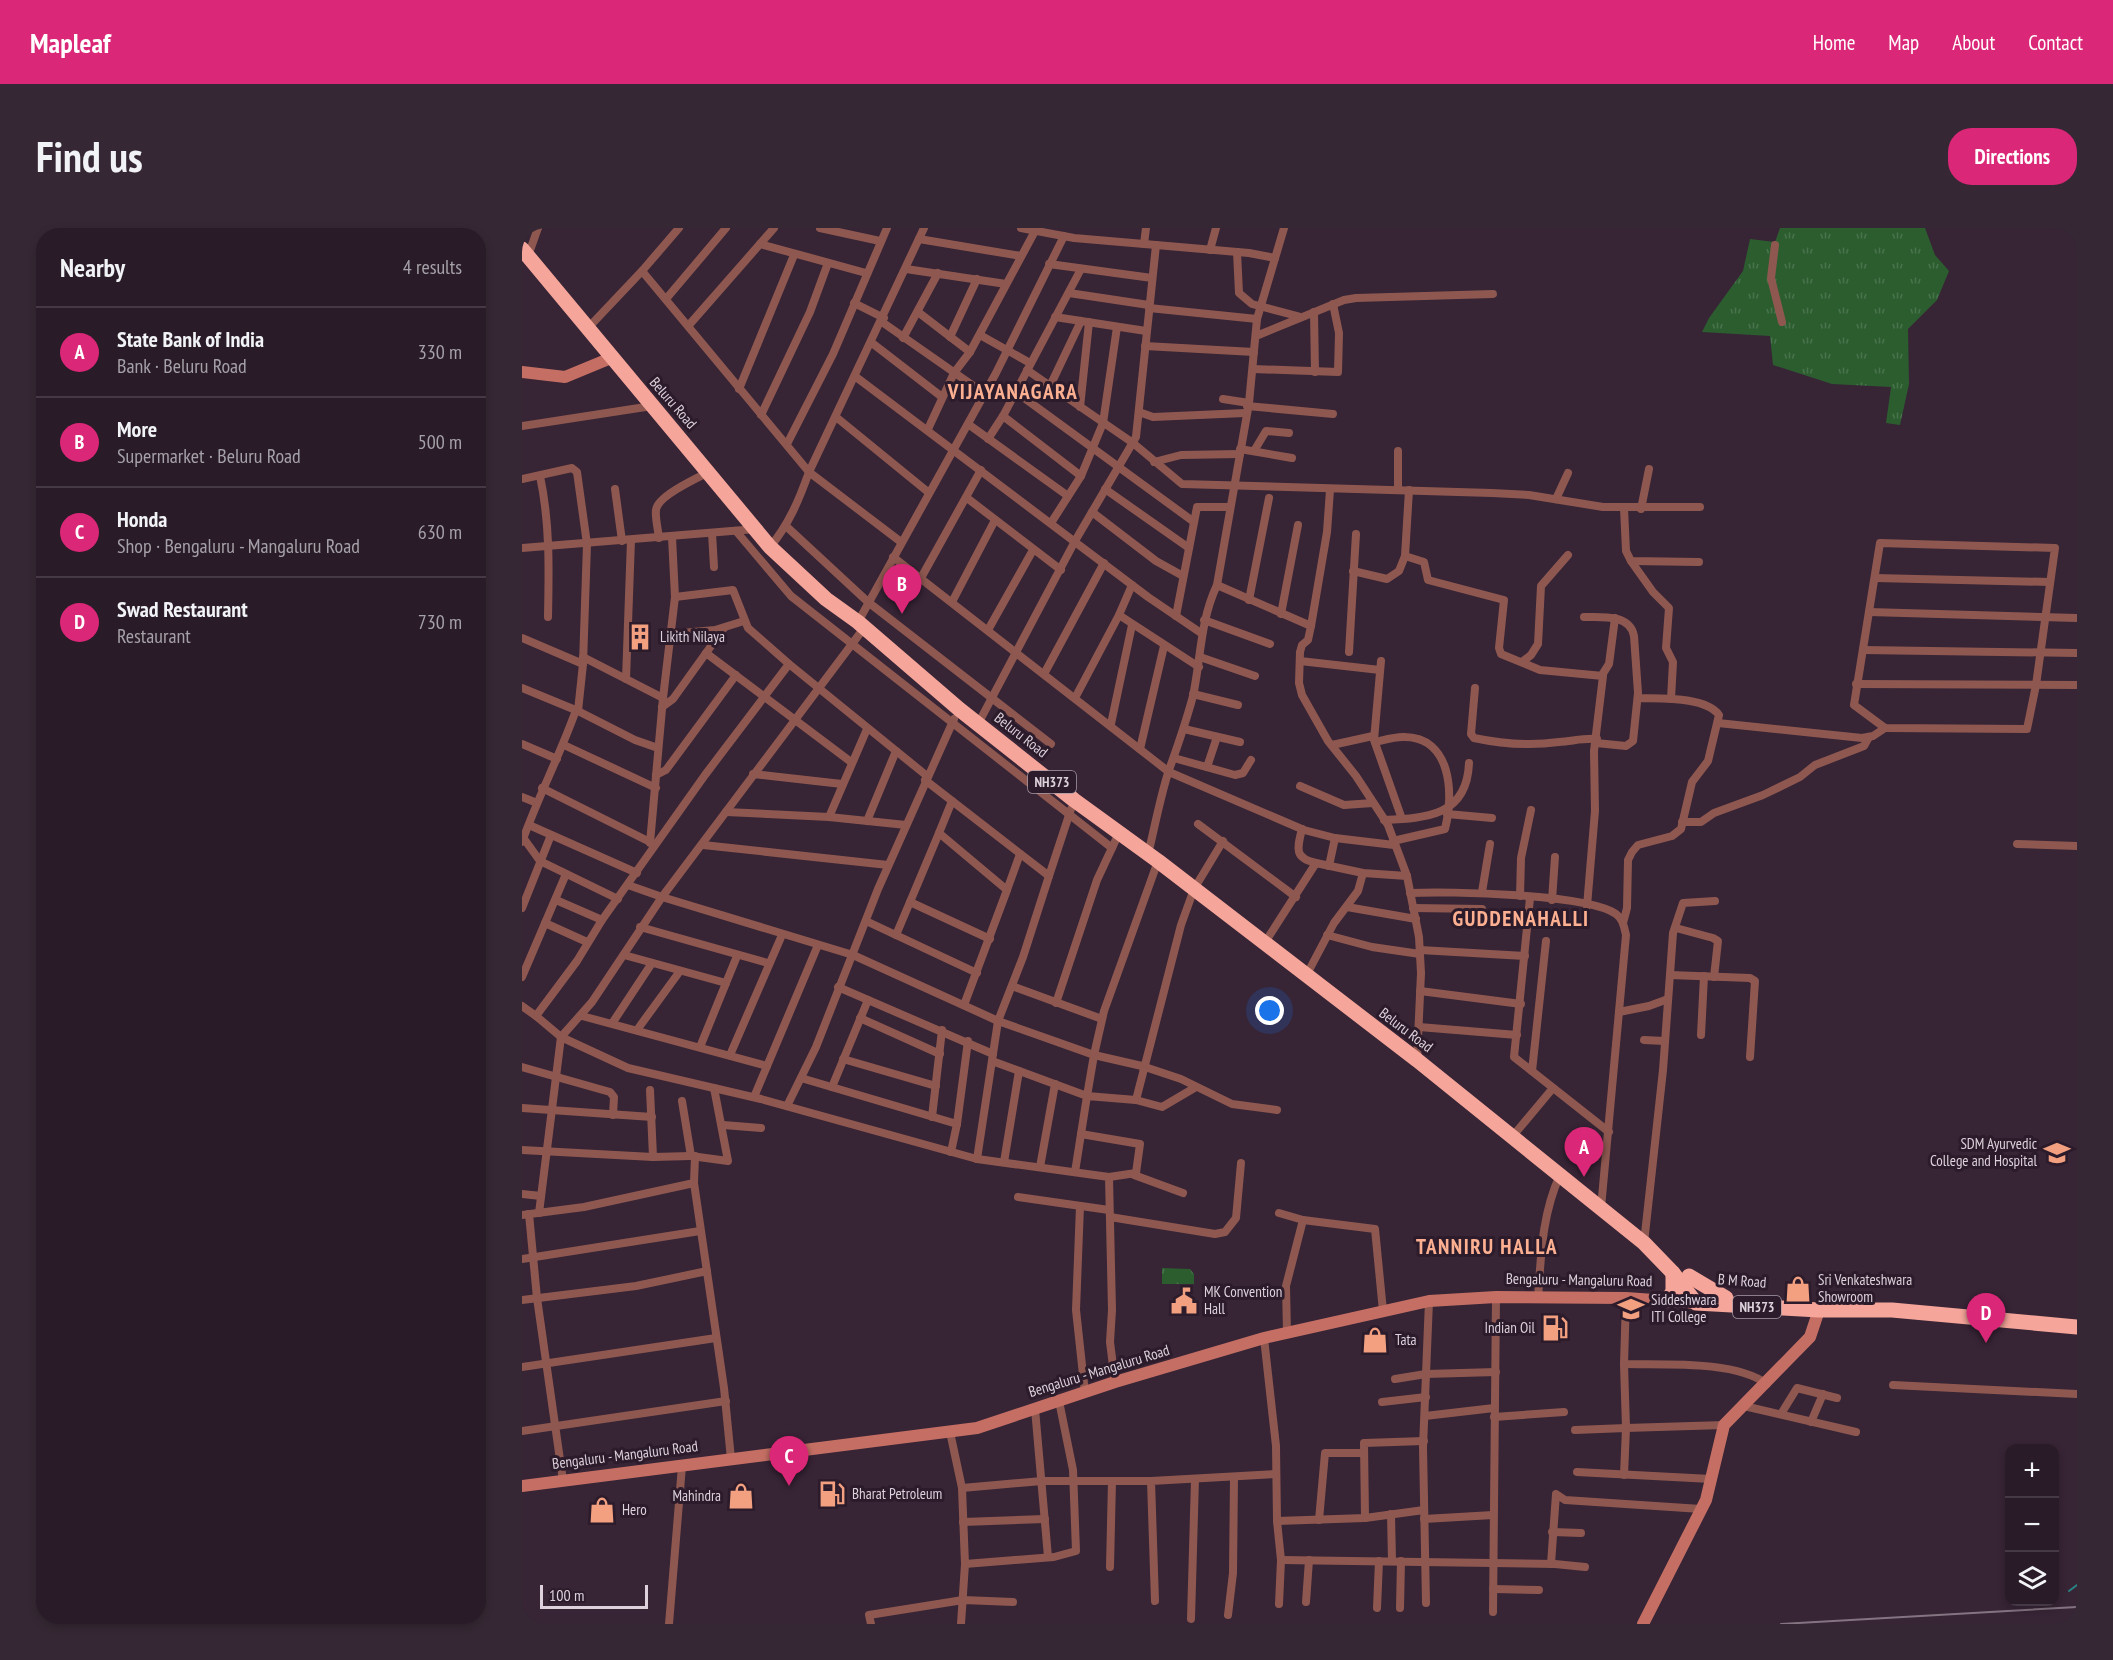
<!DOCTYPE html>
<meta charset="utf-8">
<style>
:root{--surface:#291b28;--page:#352834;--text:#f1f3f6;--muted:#a5a1a8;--line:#453945;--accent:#db2777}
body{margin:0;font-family:"PT Sans Narrow",sans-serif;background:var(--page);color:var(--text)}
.controls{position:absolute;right:18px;bottom:18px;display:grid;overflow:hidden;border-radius:12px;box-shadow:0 3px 9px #0003}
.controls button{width:54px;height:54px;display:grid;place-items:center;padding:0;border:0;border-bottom:2px solid var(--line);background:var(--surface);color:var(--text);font:30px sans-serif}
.scale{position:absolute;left:18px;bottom:15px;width:108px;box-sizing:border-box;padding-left:6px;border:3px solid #ddd1db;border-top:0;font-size:16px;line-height:21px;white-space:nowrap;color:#ddd1db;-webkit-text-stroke:4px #2c1b2b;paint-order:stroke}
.you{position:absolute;left:748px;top:783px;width:21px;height:21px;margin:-15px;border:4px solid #fff;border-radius:50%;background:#1a73e8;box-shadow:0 0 0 9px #1a73e833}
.badge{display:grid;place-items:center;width:39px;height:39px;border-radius:50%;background:var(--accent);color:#fff;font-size:20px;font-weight:700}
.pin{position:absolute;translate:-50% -50px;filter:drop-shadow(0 2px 3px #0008)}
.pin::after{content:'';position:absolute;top:32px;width:21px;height:18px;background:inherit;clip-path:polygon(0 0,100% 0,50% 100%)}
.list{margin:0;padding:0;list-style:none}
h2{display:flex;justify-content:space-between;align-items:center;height:78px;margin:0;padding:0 24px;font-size:26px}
h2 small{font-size:20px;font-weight:400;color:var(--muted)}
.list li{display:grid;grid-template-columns:39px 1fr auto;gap:18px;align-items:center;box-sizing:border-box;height:90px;padding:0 24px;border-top:2px solid var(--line)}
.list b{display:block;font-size:22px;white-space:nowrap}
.list p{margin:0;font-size:20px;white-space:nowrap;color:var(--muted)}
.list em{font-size:20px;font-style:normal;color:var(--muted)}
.icon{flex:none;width:33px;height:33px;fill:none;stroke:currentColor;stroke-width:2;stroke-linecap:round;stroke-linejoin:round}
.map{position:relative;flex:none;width:1555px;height:1396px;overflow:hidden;border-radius:24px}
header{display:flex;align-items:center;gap:36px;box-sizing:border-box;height:84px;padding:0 30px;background:var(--accent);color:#fff}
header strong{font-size:28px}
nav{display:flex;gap:33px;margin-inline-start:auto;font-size:21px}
.intro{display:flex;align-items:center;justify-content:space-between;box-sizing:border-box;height:144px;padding:0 36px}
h1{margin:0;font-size:42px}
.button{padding:15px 27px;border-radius:24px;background:var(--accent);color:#fff;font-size:21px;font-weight:700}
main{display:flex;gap:36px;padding:0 36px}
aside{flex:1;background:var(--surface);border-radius:24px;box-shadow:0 3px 9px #0003}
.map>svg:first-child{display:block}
.grass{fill:url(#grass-tufts)}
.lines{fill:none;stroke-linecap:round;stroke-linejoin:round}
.stream{stroke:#298384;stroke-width:2}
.street{stroke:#8e5850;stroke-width:8}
.secondary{stroke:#c56f64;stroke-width:12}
.highway{stroke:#f5a599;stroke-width:15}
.rail{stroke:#847482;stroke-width:2}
.labels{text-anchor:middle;stroke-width:6;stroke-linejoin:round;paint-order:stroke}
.shield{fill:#2c1b2b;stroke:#a89aa6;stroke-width:1.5}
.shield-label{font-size:14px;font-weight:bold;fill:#ddd1db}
.street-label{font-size:15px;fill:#ddd1db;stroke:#2c1b2b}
.poi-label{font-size:15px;fill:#ddd1db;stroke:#2c1b2b;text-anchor:start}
.district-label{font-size:21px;font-weight:bold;letter-spacing:1.5px;fill:#fdb091;stroke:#2c1b2b}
</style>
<header>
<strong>Mapleaf</strong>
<nav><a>Home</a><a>Map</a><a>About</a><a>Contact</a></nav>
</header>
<div class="intro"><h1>Find us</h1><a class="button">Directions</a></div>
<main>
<aside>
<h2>Nearby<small>4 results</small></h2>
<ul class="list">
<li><span class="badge">A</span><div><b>State Bank of India</b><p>Bank · Beluru Road</p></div><em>330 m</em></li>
<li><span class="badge">B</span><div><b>More</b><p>Supermarket · Beluru Road</p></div><em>500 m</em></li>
<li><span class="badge">C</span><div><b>Honda</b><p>Shop · Bengaluru - Mangaluru Road</p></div><em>630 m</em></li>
<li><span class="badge">D</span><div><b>Swad Restaurant</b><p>Restaurant</p></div><em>730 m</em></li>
</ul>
</aside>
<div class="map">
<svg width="1555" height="1396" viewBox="0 0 1555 1396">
<defs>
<pattern id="grass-tufts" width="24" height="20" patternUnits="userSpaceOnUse" patternTransform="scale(1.5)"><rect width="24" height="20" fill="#2b5d2f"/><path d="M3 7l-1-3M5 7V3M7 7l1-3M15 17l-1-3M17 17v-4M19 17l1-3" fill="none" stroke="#49734d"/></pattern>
</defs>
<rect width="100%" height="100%" fill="#372435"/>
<g class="grass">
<path d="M1258 0H1403L1413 27 1427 43 1415 72 1386 101 1387 156 1378 197 1364 195 1369 159 1310 156 1251 137 1248 108 1180 104 1187 90 1221 43 1228 11 1253 14Z"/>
<path d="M640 1040 668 1041 672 1046V1056H640Z"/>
</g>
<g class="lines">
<path class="stream" d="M1547 1363 1555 1357"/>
<g class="street">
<path d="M298 0 358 13"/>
<path d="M397 11 499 28"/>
<path d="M238 16 344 45"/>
<path d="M622 16 624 0"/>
<path d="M634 17 727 25 753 30"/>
<path d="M1253 17 1249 50 1260 94"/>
<path d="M688 22 694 0"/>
<path d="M715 24 717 65 730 76 779 89"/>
<path d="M6 28 16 0"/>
<path d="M527 36 630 50"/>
<path d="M384 41 484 56"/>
<path d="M120 43 157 0"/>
<path d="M547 65 627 77"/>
<path d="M144 71 204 0"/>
<path d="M332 75 362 90"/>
<path d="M627 80 735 91"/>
<path d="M396 84 448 124"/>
<path d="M792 84 793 144"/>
<path d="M533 89 624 103"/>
<path d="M360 94 463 166"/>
<path d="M167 97 252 0"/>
<path d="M66 100 120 43 287 244 379 314"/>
<path d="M458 107 508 135"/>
<path d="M734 108 822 72 834 70 971 66"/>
<path d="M428 109 455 51"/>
<path d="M381 110 416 45"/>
<path d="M350 115 420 169"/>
<path d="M623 118 732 124"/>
<path d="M731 141 816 144 817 105 811 76"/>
<path d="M505 142 611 215 660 256 970 265 1007 267 1081 279H1178"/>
<path d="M334 149 626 369 679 405"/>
<path d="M528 158 559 93"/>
<path d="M217 161 272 27"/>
<path d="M494 164 672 294"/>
<path d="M701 171 727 175"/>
<path d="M725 178 811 186"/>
<path d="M558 179 567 94"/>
<path d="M617 184 631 189 723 185"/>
<path d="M239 187 288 84 306 35"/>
<path d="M481 188 559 248"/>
<path d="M314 189 406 264"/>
<path d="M446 196 546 268"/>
<path d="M0 198 130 178"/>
<path d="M406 201 432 145 448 124 513 3"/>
<path d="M466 211 481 188 559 41"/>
<path d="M265 216 311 126 365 0"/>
<path d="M718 221 770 230"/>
<path d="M732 223 744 203 767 205"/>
<path d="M632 234 659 227 718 226"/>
<path d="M18 248C28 295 27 340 26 389"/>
<path d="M0 251 50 240 55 244 65 316 61 436 56 483"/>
<path d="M93 261 100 313"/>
<path d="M583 261 667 320"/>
<path d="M808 262 805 304 789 398 786 412 780 417 778 424 777 455 780 467 806 513 834 548 866 597 885 648 897 709 899 745 895 832"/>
<path d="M876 262V223"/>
<path d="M445 270 539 342"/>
<path d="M1034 271 1046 245"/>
<path d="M1102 280 1104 323 1109 333 1177 334"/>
<path d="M1119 281 1127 241"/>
<path d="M570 284 634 333 661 348"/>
<path d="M529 295 559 248 581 195 595 99"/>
<path d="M265 299 346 374 529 516"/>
<path d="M214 303 269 368 590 620"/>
<path d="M190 305 192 339"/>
<path d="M137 310C136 301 133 290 134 282 135 268 175 250 187 244"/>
<path d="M1358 315 1533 320 1514 457 1505 501 1363 500 1332 477Z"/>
<path d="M248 319C267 296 277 272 287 244L402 0"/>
<path d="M0 320 234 301"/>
<path d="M883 328 902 334 906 352 982 372 977 420 979 426 1018 442 1081 448 1072 523 1073 583 1065 678"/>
<path d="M371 329 647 544 782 602 813 610 872 617"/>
<path d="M1109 333 1131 364 1147 380 1144 420 1151 434 1149 471"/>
<path d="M831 343 865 351 877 343 883 328 887 262"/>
<path d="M399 350 459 242"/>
<path d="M1353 350 1528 354"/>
<path d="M695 357 789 398"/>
<path d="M153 369 211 362 226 400 267 436"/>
<path d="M727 372 747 270"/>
<path d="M430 374 473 292"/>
<path d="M1347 384 1555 390"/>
<path d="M759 386 776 297"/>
<path d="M597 387 610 357"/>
<path d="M654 388 675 279H708"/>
<path d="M1062 389C1079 389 1108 386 1112 408L1116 465 1111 513 1104 518 1074 515"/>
<path d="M682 392 748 416"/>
<path d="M336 394 474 145 542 8"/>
<path d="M466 402 511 322"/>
<path d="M149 406 193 402 222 393"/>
<path d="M0 410 61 436"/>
<path d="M1341 422 1555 425"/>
<path d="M827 424 834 306"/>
<path d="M184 425 329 534"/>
<path d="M61 429 141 470 153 369 150 309"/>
<path d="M678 429 733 448"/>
<path d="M778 433 858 442"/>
<path d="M859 433 852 512 880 591"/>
<path d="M1000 434 1009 427 1016 416 1019 358 1046 327"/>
<path d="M522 446 582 335"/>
<path d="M1080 447 1087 436 1093 390"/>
<path d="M104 451 109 312"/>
<path d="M1334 456 1555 457"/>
<path d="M0 460 56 483 113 512 136 520"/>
<path d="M953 460 949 506 952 510C980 516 1008 518 1037 514 1051 513 1061 510 1075 511"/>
<path d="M671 466 716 477"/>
<path d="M553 470 597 387 677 439"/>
<path d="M140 479 151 471 202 400"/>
<path d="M1196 495 1340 510 1351 508 1363 500"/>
<path d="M456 496 553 313 614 209 634 17 552 10 499 0"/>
<path d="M589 496 610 397"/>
<path d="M662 501 718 514"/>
<path d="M853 514C862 512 872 509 881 509 930 508 932 567 923 601L871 613"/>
<path d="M0 516 35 531"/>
<path d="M42 517 134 560"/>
<path d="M810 517 851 508"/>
<path d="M618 521 642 418"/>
<path d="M652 530 713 547 721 545 729 532"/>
<path d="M685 539 695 509"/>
<path d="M231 546 320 556"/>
<path d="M134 547 144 542 214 447"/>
<path d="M405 548 267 436 183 547 80 692 55 733 14 788 39 809 106 840 239 871 455 931 587 949 590 1082 588 1114 593 1154"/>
<path d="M403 552 527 648 549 581"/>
<path d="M778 558 822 577 851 575"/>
<path d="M20 560 132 616"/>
<path d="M0 569 15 575"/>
<path d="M430 573 417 605 485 662 442 777"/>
<path d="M204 584 307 589 384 597"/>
<path d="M925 586 970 590"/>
<path d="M307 589 345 501"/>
<path d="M862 592C905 590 945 588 947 535"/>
<path d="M345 593 374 523"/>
<path d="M1160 594H1179L1192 585 1241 567 1278 549 1293 537 1342 518 1347 509"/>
<path d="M676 596 774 669"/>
<path d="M7 597 115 645"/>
<path d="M780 601C775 621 772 630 794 635"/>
<path d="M0 608 18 633 96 671"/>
<path d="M0 614C16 569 38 527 54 482"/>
<path d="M128 615 141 470"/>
<path d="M1495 616 1555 618"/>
<path d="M181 617 366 637"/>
<path d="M623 624 628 618C634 593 639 566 647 542 656 517 664 494 671 468 679 430 678 393 695 357L727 175 735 91 762 0"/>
<path d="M807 638 813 610"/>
<path d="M106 657 140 669 342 400"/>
<path d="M485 662 498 626"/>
<path d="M960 664 968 616"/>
<path d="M888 665C927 663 1066 666 1094 686 1101 691 1102 699 1104 707L1079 980"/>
<path d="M998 668 999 630 1009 582"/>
<path d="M1008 670 992 829 1087 904"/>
<path d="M34 672 80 692"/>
<path d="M1030 672 1033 629"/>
<path d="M388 674 417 605"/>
<path d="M825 679 894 691"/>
<path d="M0 680 29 607"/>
<path d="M891 680 960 681"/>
<path d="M344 693 455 745"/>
<path d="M23 695 65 714"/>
<path d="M1101 695 1105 680 1106 632 1110 624 1116 617 1150 608 1159 601 1170 554 1186 533 1197 487C1183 468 1137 471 1116 470"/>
<path d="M118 699 246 735"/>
<path d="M1154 700 1191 710 1196 713 1192 749"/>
<path d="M374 707 388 674 468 711"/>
<path d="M805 707 850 719 898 726"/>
<path d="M742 716 794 635 841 645 885 648"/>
<path d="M898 722 1003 728"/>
<path d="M102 727 204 755"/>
<path d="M1148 747 1228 750 1233 753 1228 829"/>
<path d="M784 748 812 695 836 663 841 645"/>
<path d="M0 749 44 646"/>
<path d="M490 758 580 791"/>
<path d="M316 759 471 826"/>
<path d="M898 763 999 776"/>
<path d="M534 775 575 652 597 605"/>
<path d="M0 778 14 788"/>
<path d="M1097 784 1127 778 1146 771"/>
<path d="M60 788 245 838"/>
<path d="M338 790 418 826"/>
<path d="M91 794 130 735"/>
<path d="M897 799 995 807"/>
<path d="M115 802 158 743"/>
<path d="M1179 807 1182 748"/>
<path d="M1122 812 1143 813"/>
<path d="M178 819 215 728"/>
<path d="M208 827 260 707"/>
<path d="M321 831 414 858"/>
<path d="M470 833 565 868 572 827 620 838 659 851 710 876 755 882"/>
<path d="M0 839 88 864 92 869 91 887"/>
<path d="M1010 843 1024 713"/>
<path d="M279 850 435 896"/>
<path d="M310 859 346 772"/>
<path d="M128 862 131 929"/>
<path d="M232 869 296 717"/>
<path d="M614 872 659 697 672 661 701 613"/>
<path d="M160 873 169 928 206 933 192 860"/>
<path d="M265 878 294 819 356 661 432 491"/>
<path d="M0 880 130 889"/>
<path d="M410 889 420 802"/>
<path d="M201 897 239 900"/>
<path d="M559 906 618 916 614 945 587 949"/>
<path d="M990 909 1031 860"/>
<path d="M0 922 131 929 169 928"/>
<path d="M429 924 435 896 446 813"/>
<path d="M455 931 476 793 501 729 527 648"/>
<path d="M482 934 497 843"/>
<path d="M518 939 533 856"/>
<path d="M553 944 565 868 614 872 640 879 674 859"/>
<path d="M612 947 661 965"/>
<path d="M172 955 173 928"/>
<path d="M0 966 19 968"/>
<path d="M496 969 587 982"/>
<path d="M558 978 554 1082 563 1165"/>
<path d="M17 985 39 809 70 774 140 669 331 727 476 793 572 827 582 783 636 633"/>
<path d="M757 985 781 992 853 1001 861 1083"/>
<path d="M7 986 15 1070 41 1253"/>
<path d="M0 987 62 979 172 955 202 1160 209 1231"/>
<path d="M588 989 693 1006 703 1004 714 990 719 935"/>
<path d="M1122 1015 1141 842 1151 705 1161 675 1193 673"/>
<path d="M0 1031 178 1003"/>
<path d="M1016 1070C1019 1027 1020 986 1038 947"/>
<path d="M1104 1070 1102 1136C1142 1137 1212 1132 1245 1156"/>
<path d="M0 1072 114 1058 185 1043"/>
<path d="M765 1105 764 1058 781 992"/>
<path d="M742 1110 754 1218 755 1293 843 1290 902 1282"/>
<path d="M1102 1136 1104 1200 1202 1197"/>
<path d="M0 1139 194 1110"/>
<path d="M873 1151 904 1146 974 1144"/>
<path d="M1371 1157 1555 1166"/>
<path d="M860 1174 904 1169"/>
<path d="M1222 1178 1334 1204"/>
<path d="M513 1181 526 1329"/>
<path d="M1259 1186 1275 1160 1315 1170"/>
<path d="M903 1188 972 1180"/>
<path d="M972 1189 1042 1184"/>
<path d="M1289 1194 1301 1166"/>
<path d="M1053 1202 1104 1200 1102 1247"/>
<path d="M0 1203 204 1173"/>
<path d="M428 1204 440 1260 443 1336 439 1396"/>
<path d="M1055 1244 1189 1251"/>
<path d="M440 1260 520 1253H629"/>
<path d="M869 1286 870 1333"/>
<path d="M843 1290 842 1215 902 1213"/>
<path d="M902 1291 971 1287"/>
<path d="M797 1292 803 1225H842"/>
<path d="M755 1293 759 1332 757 1376"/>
<path d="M441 1294 523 1291"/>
<path d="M1030 1304 1059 1305"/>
<path d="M759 1332 1033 1336 1063 1339"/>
<path d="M443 1336 532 1329 554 1323 551 1242 537 1173"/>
<path d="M1029 1336 1034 1266 1043 1272 1179 1281"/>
<path d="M588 1339 590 1253"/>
<path d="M971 1361 1017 1362"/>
<path d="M633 1373 629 1253 754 1246"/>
<path d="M784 1374 787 1332"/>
<path d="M904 1375 901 1219 907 1073"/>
<path d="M855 1380 857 1333"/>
<path d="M878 1380 879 1333"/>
<path d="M971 1384 974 1069"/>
<path d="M706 1387 711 1345 712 1249"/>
<path d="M669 1391 673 1251"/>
<path d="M147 1396 160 1238"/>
<path d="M349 1396 347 1387 441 1372 491 1374"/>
</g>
<g class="secondary">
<path d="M0 144 43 149 89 130"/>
<path d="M0 1258 455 1200 593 1154 742 1110 907 1073 974 1069 1104 1070 1174 1075"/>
<path d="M1121 1396 1184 1272 1202 1197 1288 1109 1297 1082"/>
</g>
<g class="highway">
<path d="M0 21 248 319 304 371 336 394 437 481 552 572 636 633 895 832 1122 1015 1151 1045 1174 1075 1297 1082H1370L1555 1099"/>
<path d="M1167 1048 1204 1070"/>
<path d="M1146 1072 1151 1063V1045"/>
</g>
<path class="rail" d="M1259 1396 1555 1379"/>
</g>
<defs>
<g id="building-bare" transform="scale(2.07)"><path d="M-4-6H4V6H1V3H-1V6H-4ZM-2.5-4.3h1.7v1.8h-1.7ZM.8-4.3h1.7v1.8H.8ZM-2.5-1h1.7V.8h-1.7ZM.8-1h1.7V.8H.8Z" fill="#f2a07f" stroke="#2c1b2b" stroke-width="2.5" paint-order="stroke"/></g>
<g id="university-bare" transform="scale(2.07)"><path d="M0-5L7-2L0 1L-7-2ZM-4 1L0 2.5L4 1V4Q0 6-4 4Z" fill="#f2a07f" stroke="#2c1b2b" stroke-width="2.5" paint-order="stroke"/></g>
<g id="shop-bare" transform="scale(2.07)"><path d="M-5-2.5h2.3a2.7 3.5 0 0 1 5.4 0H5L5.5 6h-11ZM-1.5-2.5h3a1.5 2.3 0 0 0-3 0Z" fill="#f2a07f" stroke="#2c1b2b" stroke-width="2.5" paint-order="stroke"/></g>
<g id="civic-bare" transform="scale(2.07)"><path d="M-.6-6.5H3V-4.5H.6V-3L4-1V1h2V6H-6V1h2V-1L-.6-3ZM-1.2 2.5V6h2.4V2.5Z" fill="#f2a07f" stroke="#2c1b2b" stroke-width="2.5" paint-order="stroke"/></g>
<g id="fuel-bare" transform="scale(2.07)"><path d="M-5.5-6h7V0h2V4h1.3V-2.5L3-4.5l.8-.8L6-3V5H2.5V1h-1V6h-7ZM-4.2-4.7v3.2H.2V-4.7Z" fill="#f2a07f" stroke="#2c1b2b" stroke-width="2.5" paint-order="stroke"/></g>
</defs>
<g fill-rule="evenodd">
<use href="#building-bare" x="118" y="409"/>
<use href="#university-bare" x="1535" y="925"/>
<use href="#shop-bare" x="1276" y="1061"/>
<use href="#civic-bare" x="662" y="1073"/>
<use href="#university-bare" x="1109" y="1081"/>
<use href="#fuel-bare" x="1033" y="1100"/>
<use href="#shop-bare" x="853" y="1112"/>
<use href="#fuel-bare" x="310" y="1266"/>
<use href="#shop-bare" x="219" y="1268"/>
<use href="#shop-bare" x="80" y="1282"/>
</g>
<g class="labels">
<g class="shield">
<rect x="506" y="543" width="48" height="22" rx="4.5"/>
<rect x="1211" y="1068" width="48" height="22" rx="4.5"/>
</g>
<g class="shield-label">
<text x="530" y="559">NH373</text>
<text x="1235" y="1084">NH373</text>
</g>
<g class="street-label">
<text transform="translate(151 175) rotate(49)" y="5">Beluru Road</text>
<text transform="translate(499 507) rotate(38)" y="5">Beluru Road</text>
<text transform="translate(884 802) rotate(37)" y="5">Beluru Road</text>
<text transform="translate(1057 1052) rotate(1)" y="5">Bengaluru - Mangaluru Road</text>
<text transform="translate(1220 1053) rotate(4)" y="5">B M Road</text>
<text transform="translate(577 1143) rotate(-17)" y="5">Bengaluru - Mangaluru Road</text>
<text transform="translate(103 1227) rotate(-7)" y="5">Bengaluru - Mangaluru Road</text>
</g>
<g class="poi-label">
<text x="138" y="414">Likith Nilaya</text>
<text x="1515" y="921" text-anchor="end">SDM Ayurvedic<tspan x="1515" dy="17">College and Hospital</tspan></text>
<text x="1296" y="1057">Sri Venkateshwara<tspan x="1296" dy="17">Showroom</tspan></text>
<text x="682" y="1069">MK Convention<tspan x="682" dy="17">Hall</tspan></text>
<text x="1129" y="1077">Siddeshwara<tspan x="1129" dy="17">ITI College</tspan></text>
<text x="1013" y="1105" text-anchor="end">Indian Oil</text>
<text x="873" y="1117">Tata</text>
<text x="330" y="1271">Bharat Petroleum</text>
<text x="199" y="1273" text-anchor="end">Mahindra</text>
<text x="100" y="1287">Hero</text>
</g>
<g class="district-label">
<text x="491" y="171">VIJAYANAGARA</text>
<text x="999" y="698">GUDDENAHALLI</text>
<text x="965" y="1026">TANNIRU HALLA</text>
</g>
</g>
</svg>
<div class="controls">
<button>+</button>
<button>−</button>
<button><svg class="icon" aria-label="layers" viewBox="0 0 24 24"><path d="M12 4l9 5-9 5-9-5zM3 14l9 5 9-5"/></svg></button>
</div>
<div class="scale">100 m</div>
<div class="you"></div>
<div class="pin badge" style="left:1062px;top:949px">A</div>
<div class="pin badge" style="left:380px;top:386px">B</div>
<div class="pin badge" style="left:267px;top:1258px">C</div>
<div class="pin badge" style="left:1464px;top:1115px">D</div>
</div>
</main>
